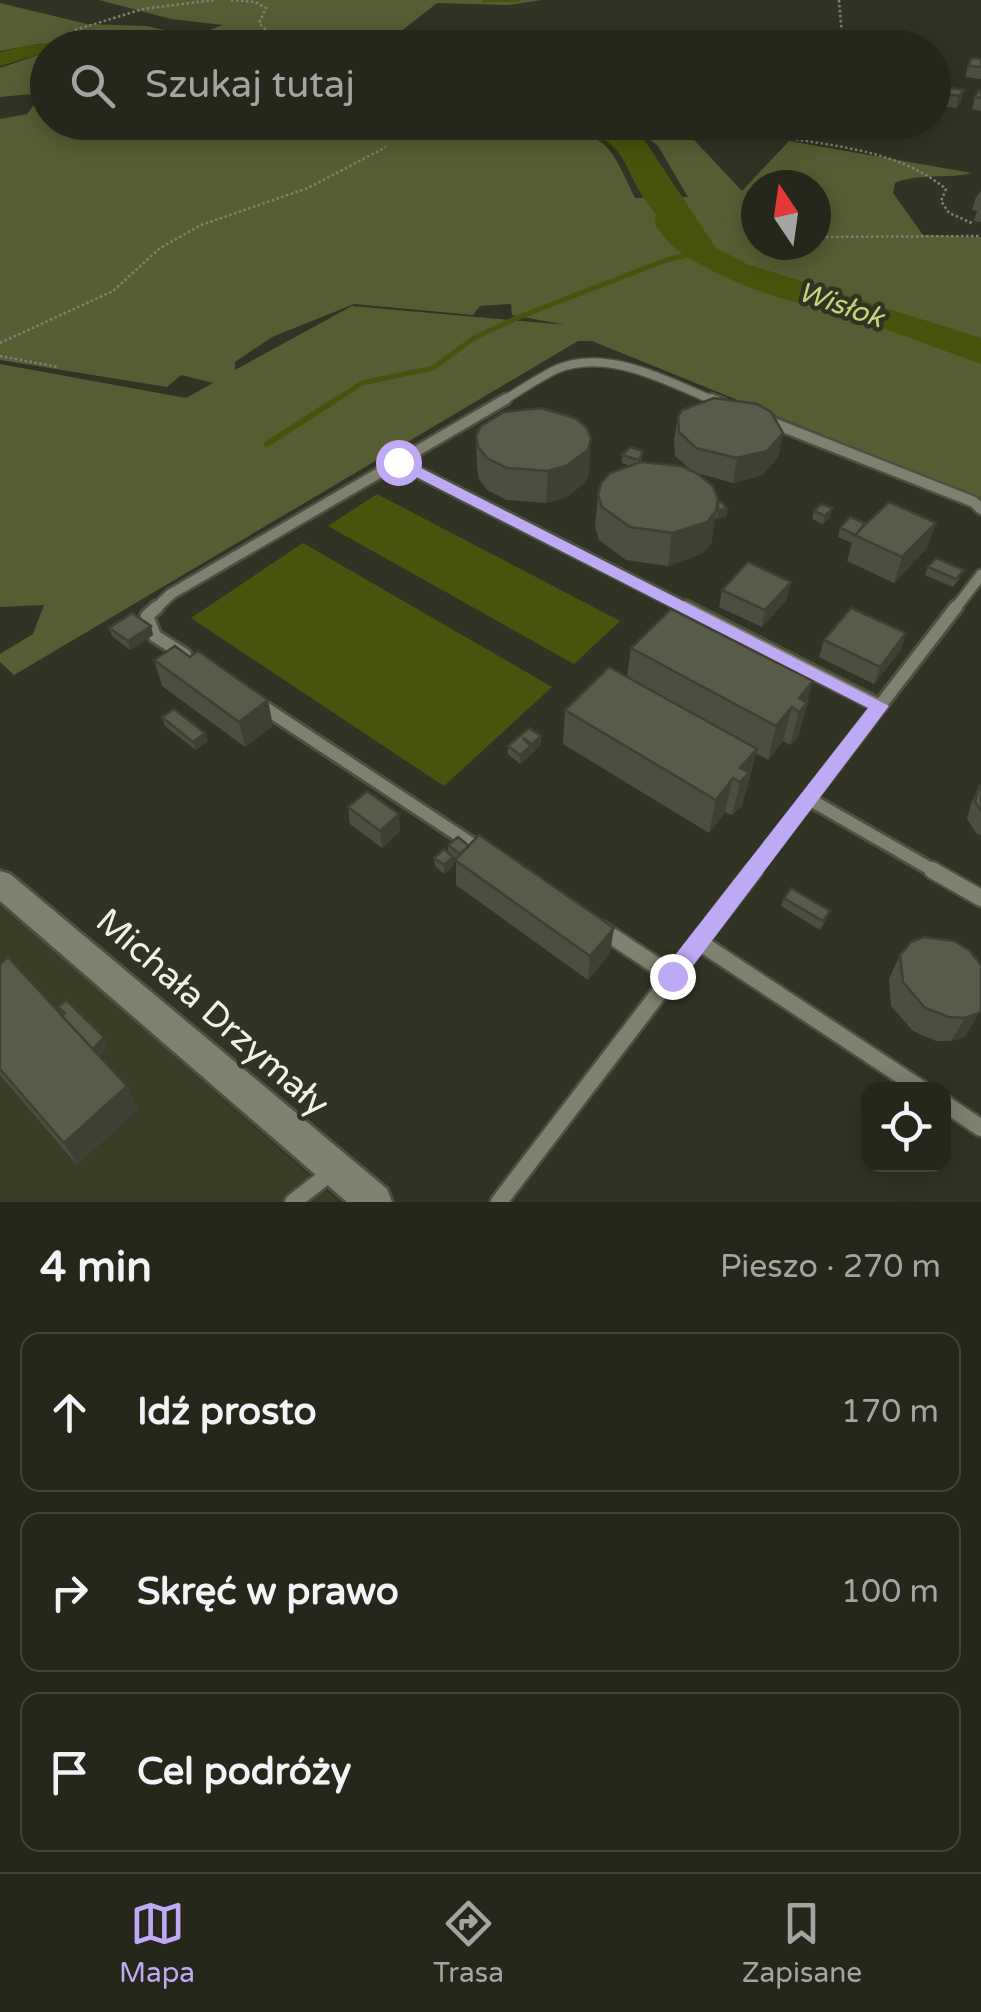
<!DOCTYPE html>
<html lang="pl">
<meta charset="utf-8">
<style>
:root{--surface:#25271b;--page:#2d2f24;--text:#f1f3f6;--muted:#a3a5a3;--line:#42443a;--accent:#bea9f5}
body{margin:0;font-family:"Varela Round",sans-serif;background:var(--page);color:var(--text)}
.controls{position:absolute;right:30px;bottom:30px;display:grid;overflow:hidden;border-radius:20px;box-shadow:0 5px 25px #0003}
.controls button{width:90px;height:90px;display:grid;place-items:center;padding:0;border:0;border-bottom:2px solid var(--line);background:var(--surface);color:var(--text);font:50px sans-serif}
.compass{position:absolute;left:741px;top:170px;width:90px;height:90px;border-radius:50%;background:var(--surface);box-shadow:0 5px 25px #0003;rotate:347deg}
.stop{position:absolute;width:30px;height:30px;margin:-22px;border:8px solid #bea9f5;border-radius:50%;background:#fff}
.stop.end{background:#bea9f5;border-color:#fff;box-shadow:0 2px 10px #0008}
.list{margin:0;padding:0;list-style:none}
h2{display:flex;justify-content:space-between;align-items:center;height:130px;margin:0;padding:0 40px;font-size:42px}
h2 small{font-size:32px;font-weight:400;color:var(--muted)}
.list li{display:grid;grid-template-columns:65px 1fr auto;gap:30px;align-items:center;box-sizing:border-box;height:160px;margin:0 20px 20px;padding:0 20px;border:2px solid var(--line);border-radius:20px}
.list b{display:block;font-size:38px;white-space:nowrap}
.list em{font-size:32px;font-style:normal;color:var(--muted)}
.icon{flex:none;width:55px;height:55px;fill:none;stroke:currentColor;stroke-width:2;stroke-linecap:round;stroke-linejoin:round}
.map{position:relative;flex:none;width:981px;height:1202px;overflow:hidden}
.search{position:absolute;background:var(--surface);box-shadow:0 5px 25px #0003;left:30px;right:30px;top:30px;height:110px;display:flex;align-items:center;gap:25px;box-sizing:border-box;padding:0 35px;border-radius:55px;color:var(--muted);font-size:38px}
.sheet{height:670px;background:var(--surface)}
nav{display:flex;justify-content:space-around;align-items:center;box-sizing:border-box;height:140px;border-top:2px solid var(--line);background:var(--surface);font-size:28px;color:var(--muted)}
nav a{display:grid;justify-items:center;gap:5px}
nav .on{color:var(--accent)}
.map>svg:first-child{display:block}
.built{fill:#393d26}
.green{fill:#575d33;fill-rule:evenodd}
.water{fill:#4a530d}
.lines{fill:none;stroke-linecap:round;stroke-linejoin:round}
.stream-far2{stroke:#4a530d;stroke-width:4}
.stream-far1{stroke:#4a530d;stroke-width:5}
.stream{stroke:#4a530d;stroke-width:6}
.lane-far3-casing{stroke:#4d4f41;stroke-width:11}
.lane-far2-casing{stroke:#4d4f41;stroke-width:15}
.lane-far1-casing{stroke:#4d4f41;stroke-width:18}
.lane-casing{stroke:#4d4f41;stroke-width:21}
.street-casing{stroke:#4d4f41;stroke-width:6}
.path{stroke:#7d8072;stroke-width:2.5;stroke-dasharray:2.5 2.5;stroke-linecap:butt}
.lane-far3{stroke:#7e816f;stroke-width:8}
.lane-far2{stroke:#7e816f;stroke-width:10}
.lane-far1{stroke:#7e816f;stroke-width:12}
.lane{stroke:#7e816f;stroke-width:16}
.street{fill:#7e816f;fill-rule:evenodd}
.wall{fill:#4c4e40}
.shaded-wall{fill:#3e4034}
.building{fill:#585b4a;stroke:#3e4034;stroke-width:2.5}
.route{fill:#bea9f5}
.labels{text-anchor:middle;stroke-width:9;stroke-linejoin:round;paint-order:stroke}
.far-water-label{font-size:28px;font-style:italic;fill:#c5d477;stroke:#313424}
.near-street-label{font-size:35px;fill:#f0f2e8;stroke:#313424}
</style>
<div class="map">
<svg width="981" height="1202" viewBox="0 0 981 1202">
<rect width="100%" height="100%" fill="#313424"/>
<path class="built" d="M0 903 25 924 339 1202H0Z"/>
<g class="green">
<path d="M99 0H542L508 5 437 3 381 47 246 48 116 41 38 44 0 51V3L87 24 146 26 193 36 223 25 171 19Z"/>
<path d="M47 52 48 122 542 123C609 141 605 134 635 198L688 197 658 146 630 124 695 141 742 191 789 141 972 173C947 179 918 173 895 183L893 193 923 235 981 237V499L592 341H578L14 675 0 662V654L33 634 44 605 0 607V364L186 398 213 383 181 375 167 387 0 360V119L27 114 43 93 0 97V68ZM756 185H816V245H756ZM354 304 473 315 480 306 511 304 512 315 566 325 352 306 235 370V362L272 337Z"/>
</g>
<g class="water">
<path d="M105 40 244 47 48 48 47 52 0 66V52L30 45Z"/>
<path d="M562 123H610L639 132 716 248 747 264 981 338V364L825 307C785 305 709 274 676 249 668 243 661 233 655 225L656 214C614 164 640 145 562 123Z"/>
<path d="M377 494 620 621 574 664 328 526Z"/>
<path d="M303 543 552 687 444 786 191 618Z"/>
</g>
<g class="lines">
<path class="stream-far2" d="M484 0H518"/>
<path class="stream-far1" d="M333 402 362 383 433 368 474 338 514 319 666 260 692 254"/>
<path class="stream" d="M267 444 337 399"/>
<g class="lane-far3-casing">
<path id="lane-far3" d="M501 402C519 391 538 378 557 369 608 347 671 383 717 402"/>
</g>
<g class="lane-far2-casing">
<g id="lane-far2">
<path d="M711 399 723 404"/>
<path d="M768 421 974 502 981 509"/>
<path d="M398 462 690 610"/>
<path d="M154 610 171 594 506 399"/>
<path d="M954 610 981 575"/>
</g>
</g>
<g class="lane-far1-casing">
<g id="lane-far1">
<path d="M157 607 147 616 155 636 185 655"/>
<path d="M685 607 880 706"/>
<path d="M259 704 481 850"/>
<path d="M809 799 936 872"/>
<path d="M752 872 956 607"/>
</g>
</g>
<g class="lane-casing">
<g id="lane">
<path d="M932 870 981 898"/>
<path d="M601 929 672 976 754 870"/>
<path d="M699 942 923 1090"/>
<path d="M944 1103 981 1128"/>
<path d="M293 1202 333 1171"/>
<path d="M499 1202 672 976"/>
</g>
</g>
<g class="street-casing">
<path id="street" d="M0 871 10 874 387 1189 392 1202H347L0 901Z"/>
</g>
<g class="path">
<path d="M231 0 255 2 266 8 259 23 267 31 301 43"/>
<path d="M839 0 843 48"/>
<path d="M75 30 143 9 214 0"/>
<path d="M697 122 781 137"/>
<path d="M789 122 775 130 782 137C840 147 899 151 946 189L941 201 949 213 974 224"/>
<path d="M816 237 981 236"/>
<path d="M0 343 113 291 160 248 201 225 308 188 386 147"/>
<path d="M0 356 58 367"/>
</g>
<use href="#lane-far3" class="lane-far3"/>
<use href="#lane-far2" class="lane-far2"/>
<use href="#lane-far1" class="lane-far1"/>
<use href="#lane" class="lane"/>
<use href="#street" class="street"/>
</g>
<g class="wall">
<path d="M981 59V79L965 77 968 66Z"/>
<path d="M934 85 964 90 961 102 956 108 934 105Z"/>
<path d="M981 90V111L972 109 975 97Z"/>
<path d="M981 191V222L974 221 977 211 972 210 976 197Z"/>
<path d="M678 416 783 433 778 457 762 475 733 483 697 473 718 502 727 509 726 517 716 519 715 517 711 544 701 554 668 566 626 560 599 540 595 527 598 495 631 466 622 463V455L643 451 641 462 691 470 675 456 674 440Z"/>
<path d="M476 436 589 471 586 482 565 498 546 503 507 500 487 490 479 479 477 468Z"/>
<path d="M814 511 830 517 823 524 812 519Z"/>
<path d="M840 528 927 548 894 583 847 561 852 543 838 537Z"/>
<path d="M928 567 960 578 953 587 925 575Z"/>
<path d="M722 590 787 599 762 627 719 607Z"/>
<path d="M151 626 153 635 130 650 112 636 109 628Z"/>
<path d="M906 633 900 651 874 684 819 657 824 640Z"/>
<path d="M631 648 813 681 798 737 790 745 783 741 768 760 756 753 742 806 732 815 725 812 709 833 563 744 565 710 627 677Z"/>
<path d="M154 660 273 726 245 747 162 686Z"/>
<path d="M162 717 208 741 196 750 165 726Z"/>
<path d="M529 728 541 745 520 764 508 754V746Z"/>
<path d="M979 786H981V835L977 834 967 819 971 804Z"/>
<path d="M348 807 400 831 382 848 350 824Z"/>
<path d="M448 845 610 953 588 980 456 885V859L453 857 454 865 444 874 435 866 434 858 448 853Z"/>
<path d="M784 898 826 920 820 930 781 906Z"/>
<path d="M969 950 965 1037 951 1041H936L913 1031 891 1006 889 979 900 955Z"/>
<path d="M0 964 63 1016 58 1007 108 1045 99 1055 138 1108 77 1165 0 1075Z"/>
</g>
<g class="shaded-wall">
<path d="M964 90 961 102 956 108 959 96Z"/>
<path d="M783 433 778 457 762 475 733 483 737 458Z"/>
<path d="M591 439 589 471 586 482 565 498 546 503 548 471Z"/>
<path d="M833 508 830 517 823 524 825 516Z"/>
<path d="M727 509 726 517 716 519 718 510Z"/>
<path d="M716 511 711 544 701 554 668 566 672 533Z"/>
<path d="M936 523 927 548 894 583 902 557Z"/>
<path d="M791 582 787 599 762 627 765 610Z"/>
<path d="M151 626 153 635 130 650 128 641Z"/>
<path d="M906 633 900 651 874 684 880 667Z"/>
<path d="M813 681 798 737 790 745 799 712V698Z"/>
<path d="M268 700 273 726 245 747 239 722Z"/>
<path d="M792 707 783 741 768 760 776 726Z"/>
<path d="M205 733 208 741 196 750 193 742Z"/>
<path d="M541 736V745L532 753V744Z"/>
<path d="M531 746V755L520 764V755Z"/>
<path d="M757 749 742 806 732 815 740 782V768Z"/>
<path d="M733 778 725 812 709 833 716 800Z"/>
<path d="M399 814 400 831 382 848 380 831Z"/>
<path d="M453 857 454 865 444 874V865Z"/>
<path d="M614 928 610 953 588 980 590 956Z"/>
<path d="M979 1013 965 1037 951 1041 965 1018Z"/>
<path d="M104 1037 108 1045 95 1059 91 1051Z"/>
<path d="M127 1086 138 1108 77 1165 64 1143Z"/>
</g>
<g class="building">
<path d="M972 58 981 59V67L968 66Z"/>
<path d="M934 85 964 90 959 96 934 92Z"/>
<path d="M979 90H981V98L975 97Z"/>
<path d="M714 398 757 404 771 412 783 433 767 451 737 458 696 448 679 432 678 416 682 410Z"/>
<path d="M541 408 575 418 587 428 591 439 588 450 566 466 548 471 507 468 487 458 478 447 476 436 481 426 504 412Z"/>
<path d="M630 447 643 451 639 460 622 455Z"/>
<path d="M641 462 681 466 698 474 713 486 718 499 716 511 707 522 672 533 630 527 602 507 598 495 601 483 610 473Z"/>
<path d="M718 502H722L727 509 718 510Z"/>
<path d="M889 502 936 523 902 557 854 535Z"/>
<path d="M821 504 833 508 825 516 814 511Z"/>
<path d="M850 517 865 523 856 535 840 528Z"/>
<path d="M936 558 964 570 956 579 928 567Z"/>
<path d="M748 562 791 582 765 610 722 590Z"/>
<path d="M851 608 906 633 880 667 824 640Z"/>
<path d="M671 609 813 681 799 698 807 703 799 712 792 707 776 726 631 648Z"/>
<path d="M132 613 151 626 128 641 109 628Z"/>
<path d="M175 646 190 657 198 651 268 700 239 722 154 660Z"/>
<path d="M609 667 757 749 740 768 750 772 740 782 733 778 716 800 565 710Z"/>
<path d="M174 709 205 733 193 742 162 717Z"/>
<path d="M529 728 541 736 532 744 523 738 531 746 520 755 508 746Z"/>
<path d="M979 786H981V810L975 802Z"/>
<path d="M367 791 399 814 380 831 348 807Z"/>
<path d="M479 835 614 928 590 956 455 860Z"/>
<path d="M458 837 469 846 460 854 448 845Z"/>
<path d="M444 849 453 857 444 865 434 858Z"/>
<path d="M791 888 830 911 823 921 784 898Z"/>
<path d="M924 937 954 941 969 950 981 965V1010L979 1013 965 1018 949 1017 925 1008 903 982 900 955 911 942Z"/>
<path d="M8 957 127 1086 64 1143 0 1069V964Z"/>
<path d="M66 1000 104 1037 93 1049 62 1016 65 1013 58 1007Z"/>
</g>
<path class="route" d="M393 459H403L889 706 680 983 672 986 665 983 661 976 665 968 868 708 393 465Z"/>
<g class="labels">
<g class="far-water-label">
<text transform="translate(841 304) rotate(19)" y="10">Wisłok</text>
</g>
<g class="near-street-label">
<text transform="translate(213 1012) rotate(41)" y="12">Michała Drzymały</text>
</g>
</g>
</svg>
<div class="controls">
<button><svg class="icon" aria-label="locate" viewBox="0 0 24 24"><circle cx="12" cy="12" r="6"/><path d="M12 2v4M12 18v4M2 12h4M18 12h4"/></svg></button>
</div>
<svg class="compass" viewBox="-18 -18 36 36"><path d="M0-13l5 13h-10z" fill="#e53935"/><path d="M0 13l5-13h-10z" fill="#a3a5a3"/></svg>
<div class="stop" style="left:398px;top:462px"></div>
<div class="stop end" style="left:672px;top:976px"></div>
<div class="search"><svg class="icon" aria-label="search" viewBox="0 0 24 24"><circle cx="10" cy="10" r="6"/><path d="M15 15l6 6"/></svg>Szukaj tutaj</div>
</div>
<section class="sheet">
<h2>4 min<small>Pieszo · 270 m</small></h2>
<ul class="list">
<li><svg class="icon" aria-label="ahead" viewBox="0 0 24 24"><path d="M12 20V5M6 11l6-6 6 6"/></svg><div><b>Idź prosto</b></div><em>170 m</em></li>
<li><svg class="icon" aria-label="right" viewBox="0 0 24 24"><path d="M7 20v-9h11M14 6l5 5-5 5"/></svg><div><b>Skręć w prawo</b></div><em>100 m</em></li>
<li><svg class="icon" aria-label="arrive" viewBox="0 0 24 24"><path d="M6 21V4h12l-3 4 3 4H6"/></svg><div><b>Cel podróży</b></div></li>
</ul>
</section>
<nav>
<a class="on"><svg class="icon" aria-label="map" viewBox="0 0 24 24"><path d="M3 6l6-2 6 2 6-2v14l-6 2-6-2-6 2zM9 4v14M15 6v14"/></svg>Mapa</a>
<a><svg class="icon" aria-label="directions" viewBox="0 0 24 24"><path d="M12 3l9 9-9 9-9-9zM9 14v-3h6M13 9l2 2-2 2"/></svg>Trasa</a>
<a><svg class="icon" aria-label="saved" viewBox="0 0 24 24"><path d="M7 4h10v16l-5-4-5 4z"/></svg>Zapisane</a>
</nav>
